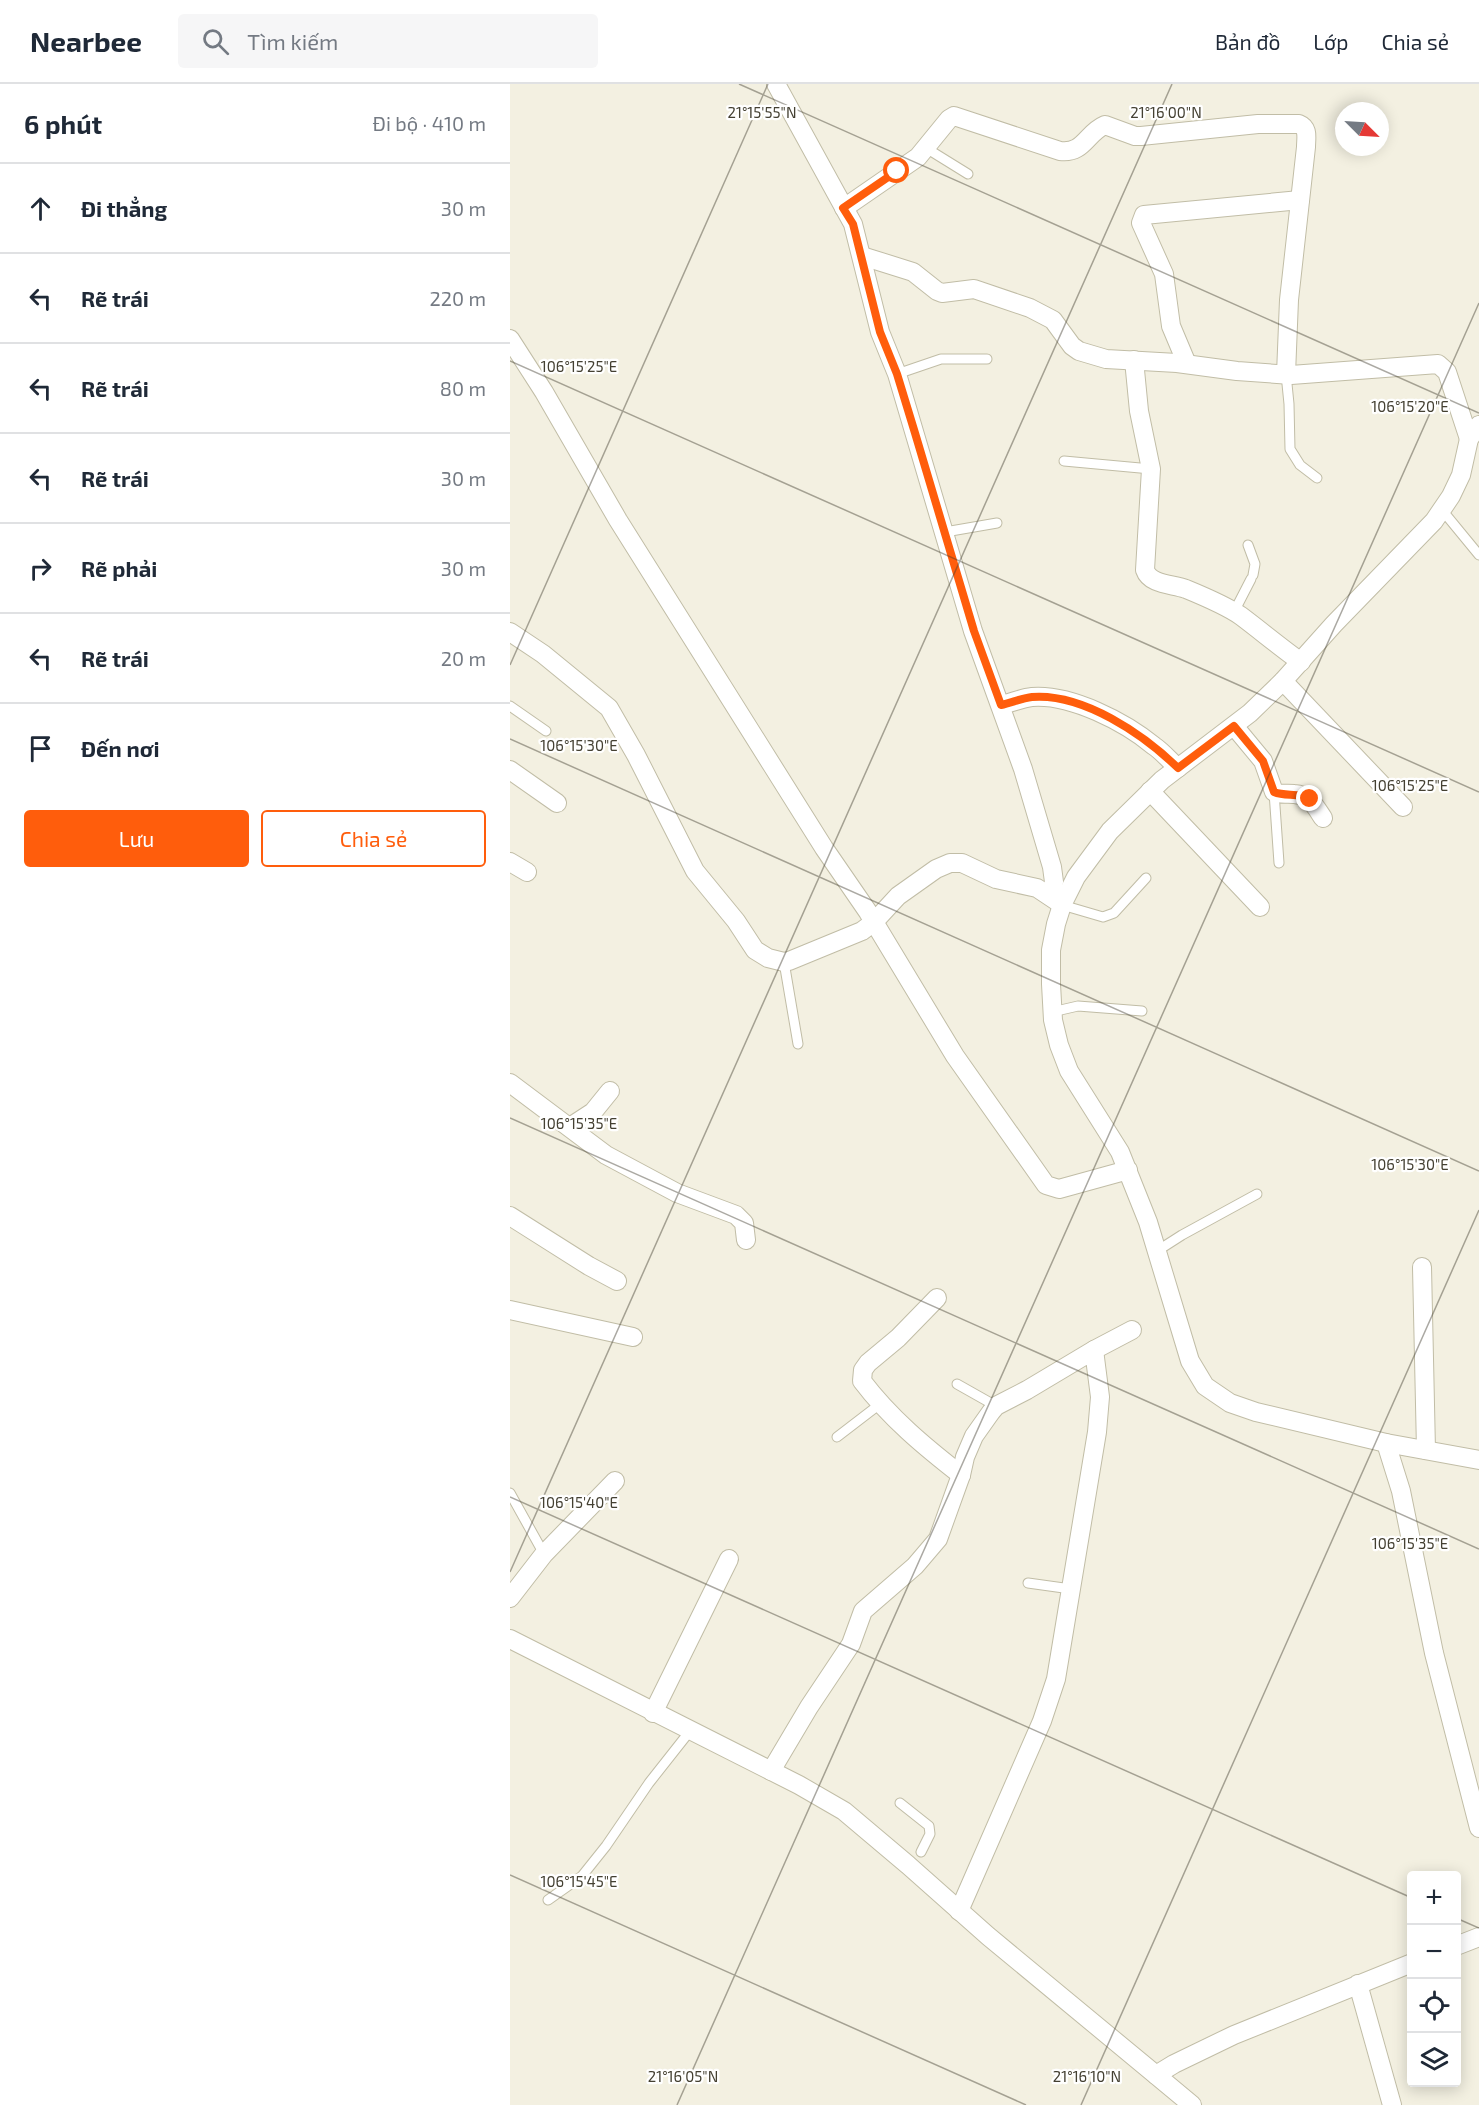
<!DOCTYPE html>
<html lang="vi">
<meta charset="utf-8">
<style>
:root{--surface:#fff;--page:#f6f6f7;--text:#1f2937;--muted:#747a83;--line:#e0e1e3;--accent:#ff5d0c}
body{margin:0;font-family:"Exo 2",sans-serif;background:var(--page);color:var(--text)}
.controls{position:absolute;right:18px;bottom:18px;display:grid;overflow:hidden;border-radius:6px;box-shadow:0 3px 15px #0003}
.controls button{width:54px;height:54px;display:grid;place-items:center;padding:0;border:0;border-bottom:2px solid var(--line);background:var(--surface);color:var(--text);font:30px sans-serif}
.compass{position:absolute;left:825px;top:18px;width:54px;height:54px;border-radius:50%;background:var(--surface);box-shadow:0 3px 15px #0003;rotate:114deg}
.stop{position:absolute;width:18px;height:18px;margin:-14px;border:4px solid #ff5d0c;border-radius:50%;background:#fff}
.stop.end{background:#ff5d0c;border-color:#fff;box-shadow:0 2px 6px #0008}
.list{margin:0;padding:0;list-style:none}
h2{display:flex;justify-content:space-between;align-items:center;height:78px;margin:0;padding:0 24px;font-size:26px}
h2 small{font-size:20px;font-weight:400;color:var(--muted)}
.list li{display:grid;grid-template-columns:39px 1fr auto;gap:18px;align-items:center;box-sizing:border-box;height:90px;padding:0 24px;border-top:2px solid var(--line)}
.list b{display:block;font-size:22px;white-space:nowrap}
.list em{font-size:20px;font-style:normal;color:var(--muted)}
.actions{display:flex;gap:12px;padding:18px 24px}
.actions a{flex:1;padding:14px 0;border:2px solid var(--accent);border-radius:6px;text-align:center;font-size:21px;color:var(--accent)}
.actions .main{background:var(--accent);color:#fff}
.icon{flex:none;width:33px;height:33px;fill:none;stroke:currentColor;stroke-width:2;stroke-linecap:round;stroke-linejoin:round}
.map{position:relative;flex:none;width:969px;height:2021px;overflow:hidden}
header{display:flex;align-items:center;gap:36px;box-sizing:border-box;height:84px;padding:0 30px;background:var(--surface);border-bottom:2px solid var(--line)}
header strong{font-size:28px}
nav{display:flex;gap:33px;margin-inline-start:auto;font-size:21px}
.search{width:420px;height:54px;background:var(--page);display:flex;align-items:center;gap:15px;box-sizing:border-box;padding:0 21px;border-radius:6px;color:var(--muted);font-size:22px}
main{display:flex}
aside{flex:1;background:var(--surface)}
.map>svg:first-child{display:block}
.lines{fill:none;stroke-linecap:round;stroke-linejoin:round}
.service-casing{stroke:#c1bda6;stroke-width:11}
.minor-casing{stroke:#c1bda6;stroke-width:20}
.service{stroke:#fff;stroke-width:9}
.minor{stroke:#fff;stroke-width:18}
.route{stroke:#ff5d0c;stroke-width:8}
.ticks{fill:none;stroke:#444032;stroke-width:1.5;stroke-opacity:0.45}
.ticks-label{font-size:15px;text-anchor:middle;fill:#444032;stroke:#fff;stroke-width:4.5;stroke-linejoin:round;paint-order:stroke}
</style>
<header>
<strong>Nearbee</strong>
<div class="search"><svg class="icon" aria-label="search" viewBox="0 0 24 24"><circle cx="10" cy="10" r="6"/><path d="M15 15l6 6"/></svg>Tìm kiếm</div>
<nav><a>Bản đồ</a><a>Lớp</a><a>Chia sẻ</a></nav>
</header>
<main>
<aside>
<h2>6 phút<small>Đi bộ · 410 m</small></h2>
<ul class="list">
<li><svg class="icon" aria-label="ahead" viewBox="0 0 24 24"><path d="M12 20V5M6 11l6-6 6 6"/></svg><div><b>Đi thẳng</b></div><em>30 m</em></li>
<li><svg class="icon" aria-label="left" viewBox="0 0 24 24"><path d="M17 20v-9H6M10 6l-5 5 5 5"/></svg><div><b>Rẽ trái</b></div><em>220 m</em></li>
<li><svg class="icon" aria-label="left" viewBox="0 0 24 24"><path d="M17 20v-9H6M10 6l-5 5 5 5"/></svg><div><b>Rẽ trái</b></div><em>80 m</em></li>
<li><svg class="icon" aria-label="left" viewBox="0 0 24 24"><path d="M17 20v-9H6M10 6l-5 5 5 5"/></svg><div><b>Rẽ trái</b></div><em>30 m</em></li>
<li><svg class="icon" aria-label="right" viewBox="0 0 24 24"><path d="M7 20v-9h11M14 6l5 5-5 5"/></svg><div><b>Rẽ phải</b></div><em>30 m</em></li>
<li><svg class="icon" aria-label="left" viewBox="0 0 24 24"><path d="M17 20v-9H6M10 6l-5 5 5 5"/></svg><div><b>Rẽ trái</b></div><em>20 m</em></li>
<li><svg class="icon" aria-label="arrive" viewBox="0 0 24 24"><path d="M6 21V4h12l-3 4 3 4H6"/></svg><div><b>Đến nơi</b></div></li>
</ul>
<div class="actions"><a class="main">Lưu</a><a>Chia sẻ</a></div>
</aside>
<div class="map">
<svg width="969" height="2021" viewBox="0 0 969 2021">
<rect width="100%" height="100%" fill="#f3f0e1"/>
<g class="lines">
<g class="service-casing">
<g id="service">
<path d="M416 64 458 90"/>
<path d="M387 290 431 275H477"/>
<path d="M776 290 779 320 780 365 790 381 807 394"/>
<path d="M554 377 641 385"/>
<path d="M932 426 969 471"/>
<path d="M435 448 487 439"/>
<path d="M738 461 745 480 743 491"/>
<path d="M724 528 741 495"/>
<path d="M0 622 36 647"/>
<path d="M764 708 769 779"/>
<path d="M552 821 593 833 604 829 636 794"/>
<path d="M274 878 288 960"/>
<path d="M542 928 568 922 632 927"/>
<path d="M647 1167 672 1151 747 1110"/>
<path d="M447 1300 486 1322"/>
<path d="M327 1353 370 1320"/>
<path d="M0 1409 34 1470"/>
<path d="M518 1499 561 1505"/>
<path d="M390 1719 419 1742 420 1750 411 1768"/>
<path d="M38 1816 72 1792 96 1762 139 1699 180 1647"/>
</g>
</g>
<g class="minor-casing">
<g id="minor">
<path d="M266 0 343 140 370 248 387 290 463 547 513 685 542 783 544 798 540 812"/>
<path d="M334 124 408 73 439 35 444 32 550 67C574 70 576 49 595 41L625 52H631L748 40H789C799 44 796 54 796 63L779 216 776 290"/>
<path d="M352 172 403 188 427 207 432 209 464 205 520 224 543 236 562 262 569 267 596 275 667 279 727 287 781 291 928 280 937 288 959 355"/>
<path d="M0 255 34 308 108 436 314 764 358 828 445 972 536 1101 549 1105 618 1086"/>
<path d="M624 276 629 327 641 385 635 486C640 501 663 500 676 505 693 512 715 521 731 532 751 547 770 563 791 578"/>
<path d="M677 280 661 242 654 190 631 139 634 131 790 116"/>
<path d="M969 341 959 355 951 391 941 412 924 437 824 540 773 597 740 629 652 696 600 747 566 793 552 821 546 840 541 866V900L543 936 549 961 559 987 610 1068 638 1138 680 1277 695 1302 720 1319 746 1328 876 1359 969 1376"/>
<path d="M0 548 33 570 99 624 126 671 185 787 226 837 245 866 258 874 274 878 279 877 352 847 364 838 388 812 426 785 440 779H452L486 795 527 804 548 818"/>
<path d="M773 597 893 723"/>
<path d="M491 621C501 619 512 614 522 613 561 610 615 638 644 662 653 668 660 677 668 684"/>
<path d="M724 642 753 677 764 708C771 711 776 709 784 710 800 711 805 722 813 734"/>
<path d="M0 686 47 719"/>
<path d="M640 707 750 823"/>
<path d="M0 778 17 788"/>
<path d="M0 999 96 1071 167 1109 226 1131 234 1139 236 1156"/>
<path d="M60 1043 83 1028 100 1007"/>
<path d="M0 1132 79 1182 107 1197"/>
<path d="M912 1183 916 1366"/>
<path d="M427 1214 388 1254 358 1279 353 1286 352 1297C380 1334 415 1363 451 1391"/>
<path d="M0 1226 123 1253"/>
<path d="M584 1266 622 1246"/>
<path d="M876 1359 891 1407 924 1569 969 1744"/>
<path d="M0 1514 34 1470 105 1397"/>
<path d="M0 1555 289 1701 334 1727 398 1781 478 1852 646 1991"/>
<path d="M143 1629 219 1475"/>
<path d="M261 1687 299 1623 341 1560 353 1527 405 1482 428 1455 451 1391 455 1373 464 1352 481 1328 486 1322 517 1306 584 1266 590 1313 587 1348 546 1595 532 1637 449 1827"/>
<path d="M946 1862 969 1853"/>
<path d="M848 1900 882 2021"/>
<path d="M682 2021 646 1991 664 1980 724 1951 902 1879"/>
</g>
</g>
<use href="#service" class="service"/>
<use href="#minor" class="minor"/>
</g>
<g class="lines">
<path class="route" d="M387 87 333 124 343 140 370 248 387 290 405 349 464 547 491 621C501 619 512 614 522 613 573 609 633 650 668 684L724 642 753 677 764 708C776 713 788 708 800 715"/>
</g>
<path class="ticks" d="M229 0 969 329M0 277 969 708M0 581 258 0M0 655 969 1087M0 1034 969 1465M0 1413 902 1814M0 1488 662 0M0 1791 516 2021M946 1834 969 1844M167 2021 969 219M571 2021 969 1126"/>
<g class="ticks-label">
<text x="252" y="34">21°15'55"N</text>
<text x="656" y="34">21°16'00"N</text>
<text x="69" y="288">106°15'25"E</text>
<text x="900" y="328">106°15'20"E</text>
<text x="69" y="667">106°15'30"E</text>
<text x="900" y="707">106°15'25"E</text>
<text x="69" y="1045">106°15'35"E</text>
<text x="900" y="1086">106°15'30"E</text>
<text x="69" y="1424">106°15'40"E</text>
<text x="900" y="1465">106°15'35"E</text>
<text x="69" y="1803">106°15'45"E</text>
<text x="173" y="1998">21°16'05"N</text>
<text x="577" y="1998">21°16'10"N</text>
</g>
</svg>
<div class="controls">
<button>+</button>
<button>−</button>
<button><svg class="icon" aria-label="locate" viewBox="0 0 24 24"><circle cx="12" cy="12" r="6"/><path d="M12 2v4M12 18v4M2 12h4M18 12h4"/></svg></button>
<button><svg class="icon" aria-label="layers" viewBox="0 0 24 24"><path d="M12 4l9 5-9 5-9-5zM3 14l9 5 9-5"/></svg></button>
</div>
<svg class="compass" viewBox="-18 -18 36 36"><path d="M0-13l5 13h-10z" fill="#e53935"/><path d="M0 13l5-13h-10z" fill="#747a83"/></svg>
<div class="stop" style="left:387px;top:87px"></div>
<div class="stop end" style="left:800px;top:715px"></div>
</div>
</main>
